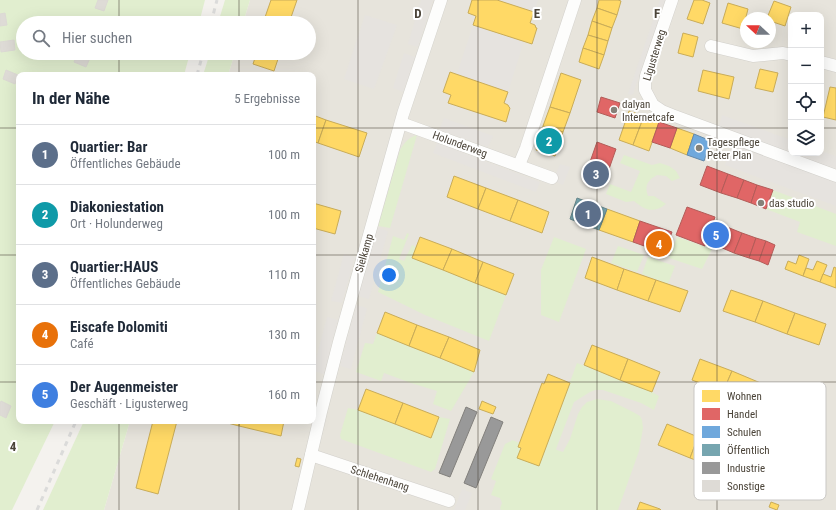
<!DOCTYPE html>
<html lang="de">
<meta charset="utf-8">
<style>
:root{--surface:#fff;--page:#f2f2f3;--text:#1f2937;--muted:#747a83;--line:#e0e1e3;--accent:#b45309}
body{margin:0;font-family:"Roboto Condensed",sans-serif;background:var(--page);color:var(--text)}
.controls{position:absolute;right:12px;top:12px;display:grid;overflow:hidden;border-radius:8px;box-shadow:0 4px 16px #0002}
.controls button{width:36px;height:36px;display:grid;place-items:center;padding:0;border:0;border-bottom:1px solid var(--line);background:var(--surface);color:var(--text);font:20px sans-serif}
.compass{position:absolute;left:740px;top:12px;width:36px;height:36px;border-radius:50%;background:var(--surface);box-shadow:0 4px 16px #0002;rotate:292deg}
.you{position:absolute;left:389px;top:275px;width:14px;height:14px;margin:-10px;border:3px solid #fff;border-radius:50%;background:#1a73e8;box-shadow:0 0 0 6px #1a73e833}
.badge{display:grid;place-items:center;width:26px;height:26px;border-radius:50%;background:var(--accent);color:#fff;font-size:13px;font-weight:700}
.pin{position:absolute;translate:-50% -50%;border:2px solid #fff;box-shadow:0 1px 4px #0006}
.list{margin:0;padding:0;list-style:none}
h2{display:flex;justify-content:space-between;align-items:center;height:52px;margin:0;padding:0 16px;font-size:17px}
h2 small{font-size:13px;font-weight:400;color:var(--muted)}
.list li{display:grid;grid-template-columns:26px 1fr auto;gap:12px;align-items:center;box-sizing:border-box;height:60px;padding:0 16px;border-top:1px solid var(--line)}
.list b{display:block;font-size:15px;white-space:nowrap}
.list p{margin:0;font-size:13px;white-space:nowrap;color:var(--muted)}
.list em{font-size:13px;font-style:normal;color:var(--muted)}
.icon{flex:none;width:22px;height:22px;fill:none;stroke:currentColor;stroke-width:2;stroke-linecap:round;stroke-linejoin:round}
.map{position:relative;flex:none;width:836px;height:510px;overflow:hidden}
.search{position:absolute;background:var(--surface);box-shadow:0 4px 16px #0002;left:16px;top:16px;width:300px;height:44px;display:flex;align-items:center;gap:10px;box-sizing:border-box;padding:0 14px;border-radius:22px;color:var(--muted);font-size:15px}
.panel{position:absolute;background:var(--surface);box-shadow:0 4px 16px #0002;left:16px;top:72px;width:300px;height:352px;border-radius:8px}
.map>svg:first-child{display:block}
.residential{fill:#e7e4dc;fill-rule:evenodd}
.green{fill:#e1eecf}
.parking{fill:#e6e3df}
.homes{fill:#ffd966;stroke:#c9ac58}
.shops{fill:#e06666;stroke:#b35c58}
.schools{fill:#6fa8dc;stroke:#648aab}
.public{fill:#76a5af;stroke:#69888c}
.industry{fill:#999;stroke:#82807c}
.building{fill:#dedbd6;stroke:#dcd9d4}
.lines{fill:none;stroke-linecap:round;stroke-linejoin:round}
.minor-casing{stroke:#d2d0cb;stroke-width:13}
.minor{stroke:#fdfdfc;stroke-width:12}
.rail{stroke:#dbdbda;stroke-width:3;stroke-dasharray:5 5;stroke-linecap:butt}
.grid{fill:none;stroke:#4b4439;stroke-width:1;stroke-opacity:0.55}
.poi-dot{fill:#868178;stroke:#fff;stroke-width:1.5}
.labels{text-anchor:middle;stroke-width:4;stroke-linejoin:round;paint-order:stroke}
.street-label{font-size:11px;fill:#4b4439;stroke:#fff}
.poi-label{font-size:11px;fill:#4b4439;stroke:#fff;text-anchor:start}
.key{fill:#fff;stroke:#c9c7c4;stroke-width:1}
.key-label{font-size:11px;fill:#4b4439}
.grid-label{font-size:13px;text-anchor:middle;font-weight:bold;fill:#4b4439;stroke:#fff;stroke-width:4;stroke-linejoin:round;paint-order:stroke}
</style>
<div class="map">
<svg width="836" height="510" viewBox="0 0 836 510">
<rect width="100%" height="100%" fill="#f4f2ee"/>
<path class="residential" d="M250 0H836V510H104L130 421H313V75H228L235 53H309V23H243ZM791 15H821V153H791ZM746 18H770V42H746Z"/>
<g class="green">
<path d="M0 0H205L199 23H23V53H190L184 75H19V421H55L12 510H0Z"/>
<path d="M225 0H250L243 23H218Z"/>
<path d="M210 53H235L228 75H203Z"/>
<path d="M417 135 390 228 378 226 400 150C404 143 409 137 417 135Z"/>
<path d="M624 155 652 165 660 163 669 166 676 171 680 178 672 181 666 176 657 175C648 180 644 185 648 196H654L666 204C653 214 645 210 634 201L626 202 606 194 610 184 631 192 640 171 620 163Z"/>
<path d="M773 190 836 214V246L797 232 800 222 766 209Z"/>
<path d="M407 233 409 234 399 259 404 261 412 245 416 247 412 258 506 295 489 341 425 315 378 292 393 236 404 240Z"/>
<path d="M554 237 586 249 559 322 541 315V270Z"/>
<path d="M677 237 712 249 702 269 669 258Z"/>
<path d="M618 246 644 255 637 272 611 263Z"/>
<path d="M648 257 675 266 668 284 642 274Z"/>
<path d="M377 333 474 372 451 411 433 404 437 391 411 383 384 373 381 381 356 372 365 343 373 344Z"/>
<path d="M577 363 652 392 659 396 654 410 641 403 603 390H595L590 392 574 402 556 449 557 450 563 452 570 439 578 414 582 407 587 402 597 399 611 401 633 412 640 416 642 420 643 428 639 451 618 510H501L500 508 502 503 500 498 491 495 496 481 491 479 505 444 511 441 512 440 520 443 518 447 521 448 539 466Z"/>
<path d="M348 408 358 410 431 438 439 417 450 419 435 469 431 472 341 439 340 435Z"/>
<path d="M84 421H130L104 510H43Z"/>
</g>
<g class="parking">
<path d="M421 0H433L418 47 408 44Z"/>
<path d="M497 0H538L534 12Z"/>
<path d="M660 0H665L633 94 631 95 628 94Z"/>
<path d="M365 15 397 25 374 89 344 79Z"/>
<path d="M473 25 524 41 508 92 457 74Z"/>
<path d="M404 53 415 57 403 92 393 88Z"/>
<path d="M722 115 791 140V153H821V151L836 156V206L725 165 737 133 719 126Z"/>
<path d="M444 118 493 136 488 147 439 130Z"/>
<path d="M437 143 540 182 536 192 433 153Z"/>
<path d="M560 164 570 167 563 185 553 181Z"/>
<path d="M377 228 388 231 369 299 358 296Z"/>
<path d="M344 254 355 257 342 303 331 301Z"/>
<path d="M356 305 367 308 351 369 340 366Z"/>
<path d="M327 317 338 320 324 374 313 371V370Z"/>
<path d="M462 489 472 493 465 510H454Z"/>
</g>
<g class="homes">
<path d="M271 0H297L289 23H263Z"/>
<path d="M472 0H497L534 12 530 23 535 25 536 28H537L532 44 473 25 476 16 468 13Z"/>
<path d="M599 0H618L621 1 617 15 597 8Z"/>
<path d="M694 0H702L710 3 703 24 687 19Z"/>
<path d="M774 1 791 7 785 26 770 21V18H767Z"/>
<path d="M728 3 748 9 743 29 722 23Z"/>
<path d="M597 8 617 15 612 28 592 21Z"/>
<path d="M592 21 612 28 608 41 588 35Z"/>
<path d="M683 33 698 37 693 57 678 53Z"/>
<path d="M588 35 608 41 604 55 583 48Z"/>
<path d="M583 48 604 55 599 69 579 62Z"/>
<path d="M254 53H280L274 71 253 64 256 55 254 54Z"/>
<path d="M760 69 778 73 773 92 755 88Z"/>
<path d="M703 70 734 77 729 99 698 91Z"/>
<path d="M450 72 508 92 504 103 508 105 509 107 510 108 506 122 448 103 451 95 443 92Z"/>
<path d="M561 73 581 80 570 113 550 107Z"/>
<path d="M830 87 836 88V120L823 117Z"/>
<path d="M550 107 570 113 563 132 543 126Z"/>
<path d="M629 111 644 116 633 145 619 140Z"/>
<path d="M313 115 326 120 318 143 313 141Z"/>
<path d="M644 116 659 122 649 151 633 145Z"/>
<path d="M326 120 367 133 359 157 318 143Z"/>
<path d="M543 126 563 132 555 156 536 150Z"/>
<path d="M677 128 694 134 687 155 670 148Z"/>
<path d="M454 176 486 188 478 209 447 197Z"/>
<path d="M486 188 518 200 510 221 478 209Z"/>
<path d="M518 200 549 212 542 233 510 221Z"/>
<path d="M313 203 341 211 335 234 313 228Z"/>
<path d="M607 209 640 221 633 242 599 230Z"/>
<path d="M420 237 452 249 443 270 412 258Z"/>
<path d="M452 249 483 262 475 283 443 270Z"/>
<path d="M799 255 809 259 803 276 785 269 788 261 796 264Z"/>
<path d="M592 257 624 269 617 290 585 278Z"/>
<path d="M817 261 827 265 820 282 803 276 806 268 813 270Z"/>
<path d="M483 262 514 274 506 295 475 283Z"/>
<path d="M834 267 836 268V288L820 282 823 274 831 277Z"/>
<path d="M624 269 656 280 648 301 617 290Z"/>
<path d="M656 280 688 291 680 312 648 301Z"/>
<path d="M731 290 763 301 755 322 723 311Z"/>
<path d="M763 301 795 313 787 334 755 322Z"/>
<path d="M385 312 417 325 409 346 377 333Z"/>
<path d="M795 313 826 324 819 345 787 334Z"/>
<path d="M417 325 449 337 440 358 409 346Z"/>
<path d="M449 337 480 350 474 372 440 358Z"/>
<path d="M592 345 628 359 620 380 584 365Z"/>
<path d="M628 359 660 372 652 392 620 380Z"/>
<path d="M700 359 732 371 723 392 692 380Z"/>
<path d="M732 371 763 384 755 405 723 392Z"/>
<path d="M548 374 570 383 539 466 517 458 521 448 518 447 542 383 544 384Z"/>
<path d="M366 389 403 403 395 424 358 410Z"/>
<path d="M482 401 496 407 493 414 479 409Z"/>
<path d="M403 403 439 417 431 438 395 424Z"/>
<path d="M153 421H177L158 494 136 488Z"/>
<path d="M220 421H240L239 426Z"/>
<path d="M240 421H284L281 436 239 426Z"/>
<path d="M667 424 698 437 690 458 658 445Z"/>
<path d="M698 437 730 449 721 470 690 458Z"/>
<path d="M297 458 301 459 299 467 295 466Z"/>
<path d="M640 502 660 509 661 510H637Z"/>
<path d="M771 502 779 505 777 510 769 507Z"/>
</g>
<g class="shops">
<path d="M601 97 620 103 615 118 597 112Z"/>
<path d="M659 122 677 128 670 148 652 142Z"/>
<path d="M597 142 616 149 609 169 590 162Z"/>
<path d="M707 166 728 174 721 193 700 185Z"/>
<path d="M728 174 744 180 737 198 721 193Z"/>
<path d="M744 180 757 185 751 203 737 198Z"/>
<path d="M757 185 773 190 766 209 751 203Z"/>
<path d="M687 207 715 217 705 246 676 235Z"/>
<path d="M640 221 672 232 664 253 633 242Z"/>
<path d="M713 222 727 227 720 247 706 242Z"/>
<path d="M727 227 742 233 734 253 720 247Z"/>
<path d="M742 233 756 238 749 258 734 253Z"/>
<path d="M756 238 766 241 759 261 749 258Z"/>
<path d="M766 241 775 245 768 265 759 261Z"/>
</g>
<path class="schools" d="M694 134 711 141 704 161 687 155Z"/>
<g class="public">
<path d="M590 162 609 169 602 187 584 180Z"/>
<path d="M577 198 607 209 599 230 570 219Z"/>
</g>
<g class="industry">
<path d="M466 407 477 412 450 477 439 473Z"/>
<path d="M491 417 503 422 476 488 464 483Z"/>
</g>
<g class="building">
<path d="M98 0H108L104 11 95 8Z"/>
<path d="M5 13 7 25 0 26V14Z"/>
<path d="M14 40 15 50 1 52 0 42Z"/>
<path d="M78 53 90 58 86 67 74 62Z"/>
<path d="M6 70 18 75 15 84 3 79Z"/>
<path d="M1 401 11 406 6 418 0 415V404Z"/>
</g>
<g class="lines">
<g class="minor-casing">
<g id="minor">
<path d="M672 0 646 76 645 83V90L653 105 662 111 672 115 836 176"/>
<path d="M711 46 753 56 783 53 791 55"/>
<path d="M821 62 836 66"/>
<path d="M401 123 552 178"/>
<path d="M519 165 526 148 575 0"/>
<path d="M311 455 449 501"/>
<path d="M298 510 321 412 339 342 403 114 441 0"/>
</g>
</g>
<use href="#minor" class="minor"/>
<g class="rail">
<path d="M211 23 217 0"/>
<path d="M197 75 203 53"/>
<path d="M37 510 76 421"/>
</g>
</g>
<path class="grid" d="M119 0V23M239 0V23M358 0V510M478 0V510M597 0V510M717 0V510M119 53V75M239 53V75M0 128H19M313 128H791M821 128H836M0 255H19M313 255H836M0 382H19M313 382H836M119 421V510M239 421V510"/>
<g class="poi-dot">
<circle cx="614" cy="110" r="4"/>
<circle cx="699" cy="148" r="4"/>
<circle cx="761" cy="203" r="4"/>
</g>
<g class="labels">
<g class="street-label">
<text transform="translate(654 55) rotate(-73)" y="4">Ligusterweg</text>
<text transform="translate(460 144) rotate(20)" y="4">Holunderweg</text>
<text transform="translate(364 253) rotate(-74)" y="4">Sielkamp</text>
<text transform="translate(380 478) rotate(18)" y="4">Schlehenhang</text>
</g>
<g class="poi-label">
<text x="622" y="108">dalyan<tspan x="622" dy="13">Internetcafe</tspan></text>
<text x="707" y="146">Tagespflege<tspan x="707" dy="13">Peter Plan</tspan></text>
<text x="769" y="207">das studio</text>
</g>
</g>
<rect x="694" y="382" width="132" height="118" rx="6" class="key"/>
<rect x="702" y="390" width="18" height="12" fill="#ffd966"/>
<rect x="702" y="408" width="18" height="12" fill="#e06666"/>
<rect x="702" y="426" width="18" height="12" fill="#6fa8dc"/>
<rect x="702" y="444" width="18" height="12" fill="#76a5af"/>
<rect x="702" y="462" width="18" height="12" fill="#999"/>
<rect x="702" y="480" width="18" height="12" fill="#dedbd6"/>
<g class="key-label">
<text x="727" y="400">Wohnen</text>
<text x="727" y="418">Handel</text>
<text x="727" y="436">Schulen</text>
<text x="727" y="454">Öffentlich</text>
<text x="727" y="472">Industrie</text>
<text x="727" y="490">Sonstige</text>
</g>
<g class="grid-label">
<text x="418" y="18">D</text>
<text x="537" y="18">E</text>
<text x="657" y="18">F</text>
<text x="13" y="451">4</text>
</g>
</svg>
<div class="controls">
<button>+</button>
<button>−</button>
<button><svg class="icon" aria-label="locate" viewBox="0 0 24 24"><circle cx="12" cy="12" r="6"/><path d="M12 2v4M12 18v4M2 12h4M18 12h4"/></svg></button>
<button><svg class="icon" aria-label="layers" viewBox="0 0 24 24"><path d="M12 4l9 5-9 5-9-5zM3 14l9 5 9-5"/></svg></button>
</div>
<svg class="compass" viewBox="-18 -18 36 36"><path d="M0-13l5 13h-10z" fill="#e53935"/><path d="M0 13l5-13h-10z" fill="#747a83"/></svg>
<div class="you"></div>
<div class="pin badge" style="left:588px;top:214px;background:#5c6f8a">1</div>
<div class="pin badge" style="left:549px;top:141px;background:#0f9aa8">2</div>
<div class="pin badge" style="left:596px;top:174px;background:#5c6f8a">3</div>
<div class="pin badge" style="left:659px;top:244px;background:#e8710a">4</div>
<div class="pin badge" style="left:716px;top:235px;background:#3f7fe0">5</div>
<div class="search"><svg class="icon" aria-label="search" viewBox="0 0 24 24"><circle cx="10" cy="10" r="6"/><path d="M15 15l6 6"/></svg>Hier suchen</div>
<section class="panel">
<h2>In der Nähe<small>5 Ergebnisse</small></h2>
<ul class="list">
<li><span class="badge" style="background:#5c6f8a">1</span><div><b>Quartier: Bar</b><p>Öffentliches Gebäude</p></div><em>100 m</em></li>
<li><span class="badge" style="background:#0f9aa8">2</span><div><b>Diakoniestation</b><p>Ort · Holunderweg</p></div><em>100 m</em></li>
<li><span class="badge" style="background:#5c6f8a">3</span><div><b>Quartier:HAUS</b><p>Öffentliches Gebäude</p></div><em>110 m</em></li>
<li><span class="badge" style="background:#e8710a">4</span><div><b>Eiscafe Dolomiti</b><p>Café</p></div><em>130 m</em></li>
<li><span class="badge" style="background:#3f7fe0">5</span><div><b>Der Augenmeister</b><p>Geschäft · Ligusterweg</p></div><em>160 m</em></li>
</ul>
</section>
</div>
